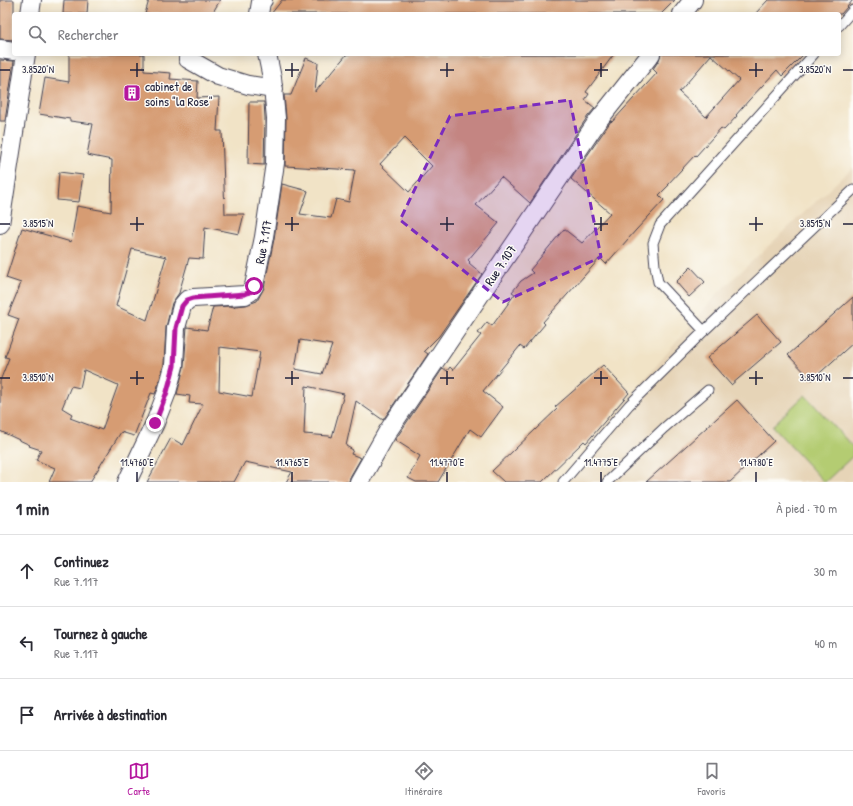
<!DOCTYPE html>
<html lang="fr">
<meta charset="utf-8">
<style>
:root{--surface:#fff;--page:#f2f2f3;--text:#2b2b33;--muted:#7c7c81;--line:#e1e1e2;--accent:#b5179e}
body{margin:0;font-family:"Patrick Hand",sans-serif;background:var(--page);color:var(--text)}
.stop{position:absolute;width:12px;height:12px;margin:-9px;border:3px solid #b5179e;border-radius:50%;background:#fff}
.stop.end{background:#b5179e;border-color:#fff;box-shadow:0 1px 4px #0008}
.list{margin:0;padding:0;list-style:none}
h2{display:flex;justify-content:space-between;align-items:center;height:52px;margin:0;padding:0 16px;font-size:17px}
h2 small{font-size:13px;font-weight:400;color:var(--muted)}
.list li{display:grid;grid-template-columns:26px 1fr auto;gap:12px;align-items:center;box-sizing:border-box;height:72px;padding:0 16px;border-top:1px solid var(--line)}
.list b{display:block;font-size:15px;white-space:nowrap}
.list p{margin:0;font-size:13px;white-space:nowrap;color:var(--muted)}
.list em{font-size:13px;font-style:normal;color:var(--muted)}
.icon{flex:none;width:22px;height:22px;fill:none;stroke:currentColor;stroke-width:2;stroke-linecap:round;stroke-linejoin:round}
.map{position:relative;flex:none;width:853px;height:482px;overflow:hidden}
.search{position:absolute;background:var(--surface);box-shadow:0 2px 10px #0003;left:12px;right:12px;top:12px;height:44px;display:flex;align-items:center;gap:10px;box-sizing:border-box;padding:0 14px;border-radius:4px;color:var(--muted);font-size:15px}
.sheet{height:268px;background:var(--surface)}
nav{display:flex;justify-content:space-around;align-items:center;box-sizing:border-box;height:56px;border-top:1px solid var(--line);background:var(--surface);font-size:11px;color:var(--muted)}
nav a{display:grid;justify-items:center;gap:2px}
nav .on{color:var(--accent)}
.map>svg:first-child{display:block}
.built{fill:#e6d4b7}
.grass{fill:#b4cc72;stroke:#6b7756}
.building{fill:#d69c73;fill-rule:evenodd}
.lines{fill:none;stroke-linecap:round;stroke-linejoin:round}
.service-casing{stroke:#413f50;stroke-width:11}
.minor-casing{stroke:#413f50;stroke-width:20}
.service{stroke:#fff;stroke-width:9}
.minor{stroke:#fff;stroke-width:18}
.route{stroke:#b5179e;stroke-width:5}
.marked{fill:#7b2cbf;fill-opacity:0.2;stroke:#7b2cbf;stroke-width:3;stroke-dasharray:8 5;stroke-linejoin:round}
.ticks{fill:none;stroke:#22223b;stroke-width:1.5}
.labels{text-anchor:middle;stroke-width:3;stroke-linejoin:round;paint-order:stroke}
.poi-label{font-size:13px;fill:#22223b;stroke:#fdfcf7;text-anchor:start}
.street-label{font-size:13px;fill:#22223b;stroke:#fdfcf7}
.ticks-label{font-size:10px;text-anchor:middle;fill:#22223b;stroke:#fdfcf7;stroke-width:3;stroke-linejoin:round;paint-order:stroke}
</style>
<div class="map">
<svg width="853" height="482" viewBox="0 0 853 482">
<rect width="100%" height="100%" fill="#fdfcf7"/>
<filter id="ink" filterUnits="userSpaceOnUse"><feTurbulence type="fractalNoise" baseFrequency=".025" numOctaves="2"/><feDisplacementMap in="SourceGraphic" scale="8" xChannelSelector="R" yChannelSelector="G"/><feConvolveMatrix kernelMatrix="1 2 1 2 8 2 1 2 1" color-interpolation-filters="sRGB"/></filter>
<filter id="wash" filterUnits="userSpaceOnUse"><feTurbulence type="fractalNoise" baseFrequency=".012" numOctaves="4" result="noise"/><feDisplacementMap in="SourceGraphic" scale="16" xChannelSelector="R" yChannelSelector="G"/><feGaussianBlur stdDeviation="0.9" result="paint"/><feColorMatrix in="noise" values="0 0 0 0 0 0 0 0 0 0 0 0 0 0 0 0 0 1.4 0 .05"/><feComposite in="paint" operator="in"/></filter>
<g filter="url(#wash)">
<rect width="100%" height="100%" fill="#f1e3c6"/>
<path class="built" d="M853 167V482H558L717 294Z"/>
<path class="grass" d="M805 395 853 447V456L825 482H824L772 426Z"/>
<g id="blocks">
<g class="building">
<path d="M0 0H14V40L0 39Z"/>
<path d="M64 0H88L87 14H63Z"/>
<path d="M149 0H220L212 14H145Z"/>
<path d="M282 0H675L661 14H271Z"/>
<path d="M768 0H853L841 14H755Z"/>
<path d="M69 54H144V71L171 73 170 79 198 81 197 98 219 97 217 131H222L225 214H244L239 234 205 227 203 259 189 258 179 293 172 303 166 327 164 364 157 389 155 394 151 393 134 436 121 432 90 482H49L55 468 36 460 41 450 29 446 30 445 0 431V381L9 358 5 357 19 319 8 315 21 283 6 278 22 228 71 242 77 206 111 212 112 160 87 155 93 124 70 121V119L39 114 45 78 69 82ZM132 249 166 257 147 320 116 306ZM84 370 118 385 102 430 70 418 72 414 62 408 71 386 80 388Z"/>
<path d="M347 54H614L586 92 589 94 585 100 595 108 588 116 530 203 501 177 476 205 499 223 468 260 470 262 469 263 482 274 439 336 424 351 428 354 383 420 356 401 346 446 353 450 351 454 361 458 350 477 349 482H286L292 472 245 462 234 482H147L171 438 183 445 203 404 189 403 190 396 177 394 184 367 187 327 207 330 213 307 230 306 234 307 235 306 246 305 257 301 264 288 274 239 282 184 308 191 300 214 331 218 336 199 349 202 355 170 285 166 286 118 284 95H291L306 58 318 63 315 92ZM404 138 432 166 409 192 380 164ZM300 340 332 345 322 374 295 369ZM220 347 260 352 252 397 219 391ZM306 386 344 394 332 437 329 436 304 434Z"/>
<path d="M661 54H804L782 76 777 70 749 100 736 115 737 116 724 130 721 128 696 156 695 155 668 184 669 185 659 195 664 200 636 230 606 264 600 258 543 322 545 324 524 349 520 346 483 391 503 407 481 437 470 429 438 482H416L408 478 420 456 395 440 443 368 447 371 450 367 453 370 481 335 478 333 487 322 492 326 515 294 512 292 521 281 533 273 530 270 564 229 582 243 610 213 571 179 611 121 612 122 657 73 653 69 659 60ZM711 55 739 80 706 117 679 92Z"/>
<path d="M0 60 14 61 5 121H0Z"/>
<path d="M249 102H264L265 118 264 165 248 164Z"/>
<path d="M59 172 83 175 79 202 57 200Z"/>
<path d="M691 267 705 282 689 297 676 282Z"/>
<path d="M853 297V343L812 380 788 355Z"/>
<path d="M757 315 781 342 731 385 707 358Z"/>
<path d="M603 365 629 393 586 443 584 441 542 482H504L492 471 557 409 555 407Z"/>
<path d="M737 400 774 441 730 482H646Z"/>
</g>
</g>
</g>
<g filter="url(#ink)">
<use href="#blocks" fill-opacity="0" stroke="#413f50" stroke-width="1"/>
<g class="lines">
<g class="service-casing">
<g id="service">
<path d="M839 26 853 10"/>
<path d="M704 331 658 282 655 266 653 243 660 225 814 54"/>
<path d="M563 482 629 405 704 331 853 190"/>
<path d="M607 482 664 428 708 390"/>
</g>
</g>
<g class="minor-casing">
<g id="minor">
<path d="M30 14 32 0"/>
<path d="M259 14 261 2 263 0"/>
<path d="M682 14 693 0"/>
<path d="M0 49 14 51"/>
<path d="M188 59 218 76 248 85 274 89"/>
<path d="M0 224 26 54"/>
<path d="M127 482 155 423 167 392 174 366 176 328 182 306 187 300 193 298 245 295 250 292 254 286 264 237 275 163 276 118 272 78 267 54"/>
<path d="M359 482 388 431 597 122 651 54"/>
</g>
</g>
<use href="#service" class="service"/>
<use href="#minor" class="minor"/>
</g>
</g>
<g class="lines" filter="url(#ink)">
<path class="route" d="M155 423 167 392 174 366 176 328 182 306 187 300 193 298 245 294 250 292 254 286"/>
</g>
<path class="marked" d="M570 100 601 257 503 302 400 220 450 116Z"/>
<path class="ticks" d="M137 63V77M292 63V77M447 63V77M601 63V77M756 63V77M0 70H10M130 70H144M285 70H299M440 70H454M594 70H608M749 70H763M843 70H853M137 217V231M292 217V231M447 217V231M601 217V231M756 217V231M0 224H10M130 224H144M285 224H299M440 224H454M594 224H608M749 224H763M843 224H853M137 371V385M292 371V385M447 371V385M601 371V385M756 371V385M0 378H10M130 378H144M285 378H299M440 378H454M594 378H608M749 378H763M843 378H853M137 472V482M292 472V482M447 472V482M601 472V482M756 472V482"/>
<defs>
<g id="building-square" transform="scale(0.9)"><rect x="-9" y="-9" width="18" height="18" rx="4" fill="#b5179e" stroke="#fdfcf7"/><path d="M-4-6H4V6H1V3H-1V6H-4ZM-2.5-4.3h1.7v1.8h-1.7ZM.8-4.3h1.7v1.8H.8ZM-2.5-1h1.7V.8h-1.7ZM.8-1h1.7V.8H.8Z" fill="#fff"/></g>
</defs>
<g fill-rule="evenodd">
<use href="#building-square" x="132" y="93"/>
</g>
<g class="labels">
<g class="poi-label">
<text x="145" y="91">cabinet de<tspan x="145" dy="15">soins "la Rose"</tspan></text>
</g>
<g class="street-label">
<text transform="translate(263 242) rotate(-80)" y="5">Rue 7.117</text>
<text transform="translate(500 265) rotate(-56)" y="5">Rue 7.107</text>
</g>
</g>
<g class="ticks-label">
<text x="38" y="73">3.8520°N</text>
<text x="815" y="73">3.8520°N</text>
<text x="38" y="227">3.8515°N</text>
<text x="815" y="227">3.8515°N</text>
<text x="38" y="381">3.8510°N</text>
<text x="815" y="381">3.8510°N</text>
<text x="137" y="466">11.4760°E</text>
<text x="292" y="466">11.4765°E</text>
<text x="447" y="466">11.4770°E</text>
<text x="601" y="466">11.4775°E</text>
<text x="756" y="466">11.4780°E</text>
</g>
</svg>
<div class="stop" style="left:254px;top:286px"></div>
<div class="stop end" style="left:155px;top:423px"></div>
<div class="search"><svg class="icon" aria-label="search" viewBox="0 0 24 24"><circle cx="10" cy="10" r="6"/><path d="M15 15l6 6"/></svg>Rechercher</div>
</div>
<section class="sheet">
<h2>1 min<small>À pied · 70 m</small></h2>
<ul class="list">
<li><svg class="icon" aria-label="ahead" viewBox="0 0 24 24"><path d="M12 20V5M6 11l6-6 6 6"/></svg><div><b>Continuez</b><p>Rue 7.117</p></div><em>30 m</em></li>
<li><svg class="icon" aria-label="left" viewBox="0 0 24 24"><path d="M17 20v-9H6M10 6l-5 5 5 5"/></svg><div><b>Tournez à gauche</b><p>Rue 7.117</p></div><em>40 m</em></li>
<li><svg class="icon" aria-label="arrive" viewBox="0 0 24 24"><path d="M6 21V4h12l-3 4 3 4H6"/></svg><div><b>Arrivée à destination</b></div></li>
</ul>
</section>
<nav>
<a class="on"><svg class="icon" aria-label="map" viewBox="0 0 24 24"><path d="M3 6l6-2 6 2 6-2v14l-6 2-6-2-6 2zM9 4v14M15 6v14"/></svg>Carte</a>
<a><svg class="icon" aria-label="directions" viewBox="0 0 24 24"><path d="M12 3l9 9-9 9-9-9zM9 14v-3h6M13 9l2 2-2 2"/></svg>Itinéraire</a>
<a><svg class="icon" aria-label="saved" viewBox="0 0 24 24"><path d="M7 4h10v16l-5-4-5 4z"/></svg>Favoris</a>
</nav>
